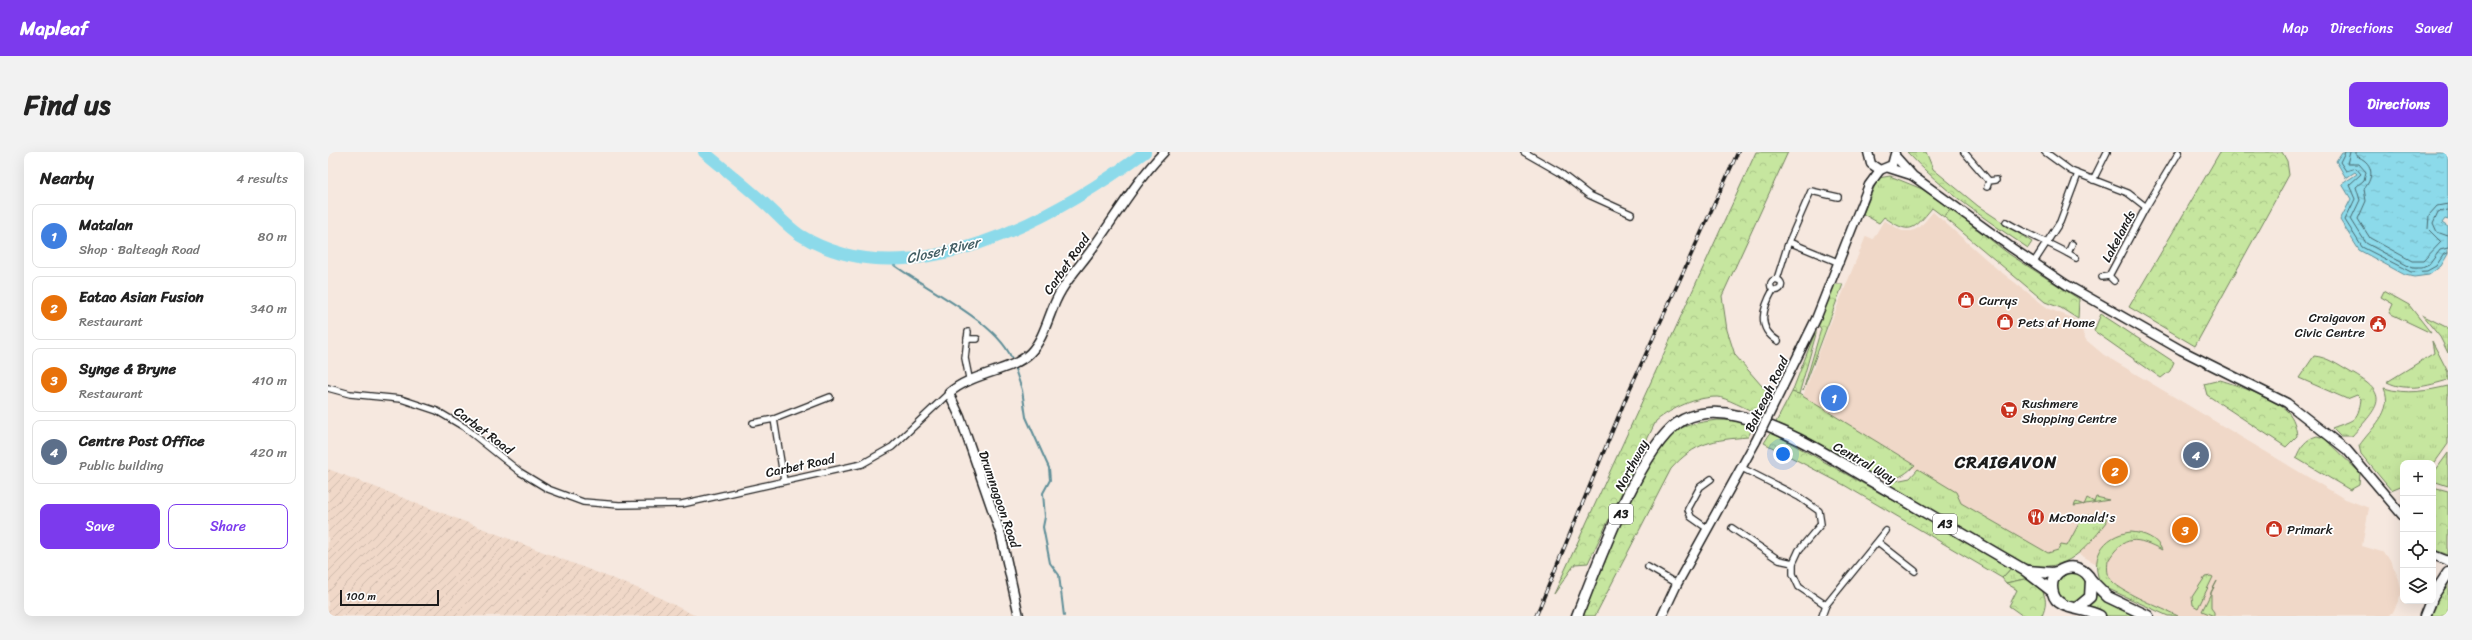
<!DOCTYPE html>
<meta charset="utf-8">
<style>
:root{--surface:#fff;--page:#f2f2f2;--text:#222;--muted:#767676;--line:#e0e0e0;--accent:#7c3aed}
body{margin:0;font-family:Sriracha,sans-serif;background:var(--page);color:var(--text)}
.controls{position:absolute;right:12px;bottom:12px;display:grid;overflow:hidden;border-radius:8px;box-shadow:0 4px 16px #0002}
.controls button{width:36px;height:36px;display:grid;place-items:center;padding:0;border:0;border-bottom:1px solid var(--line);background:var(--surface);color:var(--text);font:20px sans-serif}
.scale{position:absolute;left:12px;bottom:10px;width:99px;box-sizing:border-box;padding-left:4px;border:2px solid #1c1c1c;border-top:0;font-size:11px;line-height:14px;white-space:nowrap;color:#1c1c1c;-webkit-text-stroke:3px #fff;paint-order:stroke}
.you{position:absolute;left:1455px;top:302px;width:14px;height:14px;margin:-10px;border:3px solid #fff;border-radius:50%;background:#1a73e8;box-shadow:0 0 0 6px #1a73e833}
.badge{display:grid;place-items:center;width:26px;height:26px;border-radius:50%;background:var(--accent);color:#fff;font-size:13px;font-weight:700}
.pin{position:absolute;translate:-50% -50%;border:2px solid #fff;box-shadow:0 1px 4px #0006}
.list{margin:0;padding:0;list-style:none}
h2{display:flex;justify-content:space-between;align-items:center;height:52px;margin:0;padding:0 16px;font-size:17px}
h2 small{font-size:13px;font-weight:400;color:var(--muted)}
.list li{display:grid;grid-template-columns:26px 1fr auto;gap:12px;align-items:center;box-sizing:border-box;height:64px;margin:0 8px 8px;padding:0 8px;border:1px solid var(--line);border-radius:8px}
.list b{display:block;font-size:15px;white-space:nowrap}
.list p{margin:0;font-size:13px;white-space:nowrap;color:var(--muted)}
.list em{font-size:13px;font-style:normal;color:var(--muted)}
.actions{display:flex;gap:8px;padding:12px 16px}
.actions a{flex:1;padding:9px 0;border:1px solid var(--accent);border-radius:8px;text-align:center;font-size:14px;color:var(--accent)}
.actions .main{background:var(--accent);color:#fff}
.icon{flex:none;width:22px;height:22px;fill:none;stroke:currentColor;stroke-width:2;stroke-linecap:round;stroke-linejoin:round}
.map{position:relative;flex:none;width:2120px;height:464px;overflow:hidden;border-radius:8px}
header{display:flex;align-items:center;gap:24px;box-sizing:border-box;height:56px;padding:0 20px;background:var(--accent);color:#fff}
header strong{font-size:19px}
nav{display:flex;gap:22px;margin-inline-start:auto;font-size:14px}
.intro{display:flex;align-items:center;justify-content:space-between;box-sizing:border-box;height:96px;padding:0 24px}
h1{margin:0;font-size:28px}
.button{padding:10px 18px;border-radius:8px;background:var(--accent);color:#fff;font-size:14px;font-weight:700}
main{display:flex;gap:24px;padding:0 24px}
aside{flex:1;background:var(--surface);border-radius:8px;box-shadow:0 4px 16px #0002}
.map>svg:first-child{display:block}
.built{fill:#f0d8c8}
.industrial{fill:url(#industrial-furrows)}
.grass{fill:url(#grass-tufts);stroke:#71815e}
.forest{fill:url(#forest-crowns);stroke:#71815e}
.water{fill:url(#water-ripples);stroke:#5f8e98}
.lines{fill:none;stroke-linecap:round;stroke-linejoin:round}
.shore{stroke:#49686e;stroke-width:1}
.stream{stroke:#5f8e98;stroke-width:2}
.river{stroke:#8cdaea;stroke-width:12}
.street-casing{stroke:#1c1c1c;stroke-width:8}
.secondary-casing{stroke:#1c1c1c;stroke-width:11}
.highway-casing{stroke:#1c1c1c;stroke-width:13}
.street{stroke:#fff;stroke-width:5.5}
.secondary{stroke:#fff;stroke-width:8}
.highway{stroke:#fff;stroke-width:10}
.rail-casing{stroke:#1c1c1c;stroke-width:3.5}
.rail{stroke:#fff;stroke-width:2;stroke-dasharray:6;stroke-linecap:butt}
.secondary-bridge-casing{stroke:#1c1c1c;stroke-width:11;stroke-linecap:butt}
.secondary-bridge{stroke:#fff;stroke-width:8}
.labels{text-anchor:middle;stroke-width:3.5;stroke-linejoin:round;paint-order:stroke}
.shield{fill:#fff;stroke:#606060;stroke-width:1}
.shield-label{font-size:12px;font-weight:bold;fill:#1c1c1c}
.street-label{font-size:13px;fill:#1c1c1c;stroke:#fff}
.poi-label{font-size:13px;fill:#1c1c1c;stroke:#fff;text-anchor:start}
.water-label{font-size:14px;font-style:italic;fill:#435e64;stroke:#fff}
.district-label{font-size:17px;font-weight:bold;letter-spacing:1px;fill:#1c1c1c;stroke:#fff}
</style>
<header>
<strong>Mapleaf</strong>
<nav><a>Map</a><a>Directions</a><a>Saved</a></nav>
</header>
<div class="intro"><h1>Find us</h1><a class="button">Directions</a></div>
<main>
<aside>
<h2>Nearby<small>4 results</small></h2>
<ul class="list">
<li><span class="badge" style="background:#3f7fe0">1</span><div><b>Matalan</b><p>Shop · Balteagh Road</p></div><em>80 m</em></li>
<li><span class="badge" style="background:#e8710a">2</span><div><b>Eatao Asian Fusion</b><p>Restaurant</p></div><em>340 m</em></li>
<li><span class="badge" style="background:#e8710a">3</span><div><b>Synge &amp; Bryne</b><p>Restaurant</p></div><em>410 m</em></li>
<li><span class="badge" style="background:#5c6f8a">4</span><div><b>Centre Post Office</b><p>Public building</p></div><em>420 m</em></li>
</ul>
<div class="actions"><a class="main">Save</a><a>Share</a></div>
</aside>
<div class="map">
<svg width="2120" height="464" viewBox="0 0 2120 464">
<defs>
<pattern id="industrial-furrows" width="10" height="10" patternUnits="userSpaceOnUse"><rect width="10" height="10" fill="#f0d8c8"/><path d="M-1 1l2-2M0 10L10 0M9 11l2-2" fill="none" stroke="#cdb9ab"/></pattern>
<pattern id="grass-tufts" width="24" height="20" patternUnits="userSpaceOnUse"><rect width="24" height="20" fill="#c6e69f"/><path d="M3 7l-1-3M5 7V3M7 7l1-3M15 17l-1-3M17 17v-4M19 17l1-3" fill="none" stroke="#aac588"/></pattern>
<pattern id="forest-crowns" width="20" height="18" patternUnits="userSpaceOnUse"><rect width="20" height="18" fill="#c6e69f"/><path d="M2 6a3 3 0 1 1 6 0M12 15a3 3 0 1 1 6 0" fill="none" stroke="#aac588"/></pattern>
<pattern id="water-ripples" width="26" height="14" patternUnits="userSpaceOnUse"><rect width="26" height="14" fill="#8cdaea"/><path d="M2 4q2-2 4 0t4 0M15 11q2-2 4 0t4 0" fill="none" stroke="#78bac8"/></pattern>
</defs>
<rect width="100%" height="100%" fill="#f6e8df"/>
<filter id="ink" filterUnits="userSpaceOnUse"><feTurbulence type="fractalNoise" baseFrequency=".025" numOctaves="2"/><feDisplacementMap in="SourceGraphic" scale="8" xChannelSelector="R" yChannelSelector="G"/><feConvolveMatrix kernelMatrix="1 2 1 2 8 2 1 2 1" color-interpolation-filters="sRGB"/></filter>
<g filter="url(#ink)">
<path class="built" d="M1605 60 1668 116 1721 157 1745 166 1752 174 1758 188 1776 203 2015 346 2041 356 2034 394 2054 400 2061 406 2071 427 2074 441 2065 460 2061 464H1847L1779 432 1774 415 1749 401 1730 408 1635 359 1626 342 1474 247 1496 187 1538 84 1545 87 1556 68 1574 79H1584L1592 75Z"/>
<path class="industrial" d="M0 317 322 441 368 464H0Z"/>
<g class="grass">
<path d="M1562 24 1594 37 1623 57 1616 65 1604 56C1585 79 1582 83 1556 65L1551 71 1535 62 1550 26Z"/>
<path d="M2056 139 2081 153 2103 181 2061 161 2065 152 2053 145Z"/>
<path d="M2094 163 2120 176V201L2112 185Z"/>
<path d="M2104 189 2120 220V228C2099 234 2079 240 2059 230L2106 201Z"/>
<path d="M2120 234V292L2105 313V311H2075V333L2063 338 2033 302 2031 294C2043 276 2066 260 2056 236 2079 243 2098 239 2120 234Z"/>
<path d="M1464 240 1471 242 1587 313C1580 320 1571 328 1560 326 1523 320 1481 290 1447 272Z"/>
<path d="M2120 301V334L2105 329V322Z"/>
<path d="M1590 317 1628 340 1633 351 1720 401 1730 398 1733 393 1739 394 1755 364 1777 361 1779 370C1754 402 1734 424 1691 410L1558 331 1582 326Z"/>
<path d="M1768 345 1781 348 1746 354 1748 350 1756 353 1759 346 1766 350Z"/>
<path d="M1803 380C1816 381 1829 386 1834 398 1809 385 1796 382 1780 409 1779 416 1779 424 1784 429 1796 442 1834 456 1850 464H1840L1774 434C1760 408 1774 383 1803 380Z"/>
<path d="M1684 415 1701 426 1678 431 1674 426Z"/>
<circle cx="1743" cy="435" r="15"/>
<path d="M1883 424 1885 425 1870 456 1865 453 1864 445 1877 425Z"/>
<path d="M1889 429 1883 440V456L1886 460V464L1874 459Z"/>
<path d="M2120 429V464H2102L2112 439Z"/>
<path d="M1767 442 1808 464H1779L1759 454Z"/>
</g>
<g class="forest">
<path d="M1428 0H1460L1394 144 1399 178 1407 203 1440 241 1429 261C1420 258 1397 245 1389 245 1368 245 1344 256 1328 269L1260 411 1247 412 1226 442Z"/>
<path d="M1579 0H1598L1605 17 1650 54 1704 90 1700 96C1658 68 1613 37 1579 0Z"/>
<path d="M1892 0H1954L1959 9 1961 23 1867 194 1801 155Z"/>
<path d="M1623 57 1681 102 1751 147 1750 167 1733 156 1717 150 1616 65Z"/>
<path d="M1506 132H1515L1475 239 1493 177 1489 171Z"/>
<path d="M1773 162 1846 210 1842 219 1833 226 1766 179Z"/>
<path d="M1488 178V182L1471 242 1464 240Z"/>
<path d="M1986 204C1999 205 2010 213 2022 220 2064 243 2051 254 2024 284H2012L2004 276C2024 268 2030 271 2033 247L2029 243 2019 247 1971 226Z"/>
<path d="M1892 228C1907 232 1949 248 1959 259 1966 266 1968 275 1969 284L1958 295 1879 243 1876 232Z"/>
<path d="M1390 268 1416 269 1426 273 1420 285C1385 288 1367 290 1343 317L1267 464H1255C1272 420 1289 377 1310 335 1317 320 1325 299 1337 287 1350 273 1372 270 1390 268Z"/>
<path d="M1443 280 1684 415 1674 426 1516 333 1436 291Z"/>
<path d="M1989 284 1996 286 2032 321 2031 333 2022 338 1968 306C1972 295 1978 287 1989 284Z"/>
<path d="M2105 335 2120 339V403L2105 397Z"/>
<path d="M1701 426C1715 436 1722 446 1714 464H1695L1681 454 1689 438 1678 431Z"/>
</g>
<path class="water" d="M2014 0H2120V68L2117 67 2114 71 2120 75V102L2113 114 2101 123 2086 125 2077 123 2031 98 2012 68 2023 47 2014 32 2029 22 2027 20 2018 26 2008 9Z"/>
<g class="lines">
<g class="shore">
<path d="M2017 0 2012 10 2018 19 2028 16 2033 22 2021 33 2027 47 2017 68 2034 95 2083 120 2099 119 2108 114 2116 102 2120 101"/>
<path d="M2022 0 2019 12H2031L2038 20 2036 28 2028 35 2032 48 2023 67 2038 91 2084 116H2094L2101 113 2112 98 2120 96"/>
<path d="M2028 0V4C2045 10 2047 24 2036 37L2038 49 2030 67 2042 86 2084 109H2095L2113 90 2100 77 2101 63 2109 54 2120 52"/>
<path d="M2120 58 2110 60 2105 71 2109 80 2120 84"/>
</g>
<g class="stream">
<path d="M558 107C590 134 672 169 685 210"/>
<path d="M686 214 694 238 698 265 721 316 722 328 715 341 717 365 715 375 722 411 731 423 736 464"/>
</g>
<path class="river" d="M376 0C395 16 415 32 434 49 447 60 458 74 472 83 580 150 729 65 817 0"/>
<g class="street-casing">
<g id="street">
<path d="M1196 0 1231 20 1261 43 1303 62"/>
<path d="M1636 0 1661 29"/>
<path d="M1717 0 1743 19 1800 41 1818 55"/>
<path d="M1765 28 1779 0"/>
<path d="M1659 35 1661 29 1668 28"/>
<path d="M1678 70C1701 84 1725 92 1748 106"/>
<path d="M1461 90 1512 111"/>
<path d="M1740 101 1744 92"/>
<path d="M1706 110 1732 70 1750 22"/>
<path d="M1781 124 1818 55 1851 0"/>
<path d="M1774 125 1781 124 1786 129"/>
<path d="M1449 127 1460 92 1483 39 1510 45"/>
<circle cx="1448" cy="133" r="5.5"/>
<path d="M1445 138C1435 156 1428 176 1450 189"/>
<path d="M640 180 637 206 641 226"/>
<path d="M639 187H649"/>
<path d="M0 236 22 242 73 247 109 259 136 275 192 320 220 337 255 350 291 353 354 352 534 312 564 295 621 241"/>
<path d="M446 267 456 329"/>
<path d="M425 271 446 267 502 245"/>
<path d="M1414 316 1471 345 1491 359 1493 372 1471 398 1465 411V422L1471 435 1498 453 1558 379"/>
<path d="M1404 376 1451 408 1465 411"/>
<path d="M1380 377 1363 365 1360 357 1372 335 1383 327"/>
<path d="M1550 390 1587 419"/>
<path d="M1320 415 1349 432"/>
<path d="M1494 464 1498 453"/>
</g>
</g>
<g class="secondary-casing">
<g id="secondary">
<path d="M1540 0 1543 12 1552 18 1564 13 1567 2"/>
<path d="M1567 4 1585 24 1684 96 1739 133 1853 198 1959 251 2019 298 2075 364"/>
<path d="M1561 16 1583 23"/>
<path d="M1455 234 1488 167 1541 33 1552 18"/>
<path d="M2105 403 2120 409"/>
<path d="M691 464 673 383 632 265 621 241C645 220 683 220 702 201 718 185 721 158 733 139 742 124 754 111 764 97 788 64 807 30 836 0"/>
<path d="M1334 464 1349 432 1428 289"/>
</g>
</g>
<g class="highway-casing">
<g id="highway">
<path d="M1700 419 1724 421 1732 419"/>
<path d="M1763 428 1780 445 1820 464"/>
<path d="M2105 444 2120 421"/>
<path d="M1750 455 1762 445 1763 428C1751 405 1718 416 1725 441 1729 459 1757 455 1772 464"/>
<path d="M1249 464C1268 417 1311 297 1350 271 1367 259 1391 259 1410 264 1456 275 1501 304 1542 328 1594 358 1646 389 1698 419L1724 439"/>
<path d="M2097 464 2103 449"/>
</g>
</g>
<use href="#street" class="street"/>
<use href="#secondary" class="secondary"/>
<use href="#highway" class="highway"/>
<g class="rail-casing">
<path id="rail" d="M1208 464 1300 241 1410 0"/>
</g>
<use href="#rail" class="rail"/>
<g class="secondary-bridge-casing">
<path id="secondary-bridge" d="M1428 289 1455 234"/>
</g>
<use href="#secondary-bridge" class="secondary-bridge"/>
</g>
</g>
<defs>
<g id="shop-disc" transform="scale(0.9)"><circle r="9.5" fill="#c8321e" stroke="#fff"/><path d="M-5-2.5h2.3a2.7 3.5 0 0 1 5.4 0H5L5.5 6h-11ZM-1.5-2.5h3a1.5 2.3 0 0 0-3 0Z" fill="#fff"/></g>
<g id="civic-disc" transform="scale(0.9)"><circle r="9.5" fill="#c8321e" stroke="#fff"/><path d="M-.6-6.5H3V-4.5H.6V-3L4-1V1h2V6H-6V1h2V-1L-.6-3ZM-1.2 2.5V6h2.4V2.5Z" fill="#fff"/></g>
<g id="supermarket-disc" transform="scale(0.9)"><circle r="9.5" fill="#c8321e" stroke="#fff"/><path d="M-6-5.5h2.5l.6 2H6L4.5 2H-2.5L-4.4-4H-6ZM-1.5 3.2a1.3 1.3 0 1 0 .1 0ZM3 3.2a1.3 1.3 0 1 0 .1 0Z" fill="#fff"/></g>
<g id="restaurant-disc" transform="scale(0.9)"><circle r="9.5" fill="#c8321e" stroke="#fff"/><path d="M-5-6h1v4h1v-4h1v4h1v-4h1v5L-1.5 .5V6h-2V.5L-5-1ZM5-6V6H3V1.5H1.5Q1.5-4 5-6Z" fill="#fff"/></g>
</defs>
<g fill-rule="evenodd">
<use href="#shop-disc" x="1638" y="148"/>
<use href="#shop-disc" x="1677" y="170"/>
<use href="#civic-disc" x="2050" y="172"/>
<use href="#supermarket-disc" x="1681" y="258"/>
<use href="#restaurant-disc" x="1708" y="365"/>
<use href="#shop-disc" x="1946" y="377"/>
</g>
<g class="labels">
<g class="shield">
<rect x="1281" y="352" width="24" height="20" rx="3"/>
<rect x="1605" y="362" width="24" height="20" rx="3"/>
</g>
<g class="shield-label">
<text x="1293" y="366">A3</text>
<text x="1617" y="376">A3</text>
</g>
<g class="street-label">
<text transform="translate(1790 84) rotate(-62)" y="5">Lakelands</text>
<text transform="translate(738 112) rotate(-55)" y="5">Carbet Road</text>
<text transform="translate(1438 242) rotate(-64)" y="5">Balteagh Road</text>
<text transform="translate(156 278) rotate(37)" y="5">Carbet Road</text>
<text transform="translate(1537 310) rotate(30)" y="5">Central Way</text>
<text transform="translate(472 313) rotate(-12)" y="5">Carbet Road</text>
<text transform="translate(1303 313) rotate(-62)" y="5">Northway</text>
<text transform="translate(672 347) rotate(71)" y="5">Drumnagoon Road</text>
</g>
<g class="poi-label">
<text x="1651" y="153">Currys</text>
<text x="2037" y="170" text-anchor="end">Craigavon<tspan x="2037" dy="15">Civic Centre</tspan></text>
<text x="1690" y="175">Pets at Home</text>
<text x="1694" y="256">Rushmere<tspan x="1694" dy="15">Shopping Centre</tspan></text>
<text x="1721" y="370">McDonald's</text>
<text x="1959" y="382">Primark</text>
</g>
<g class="water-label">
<text transform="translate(615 98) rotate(-13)" y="5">Closet River</text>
</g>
<g class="district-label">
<text x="1678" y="316">CRAIGAVON</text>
</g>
</g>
</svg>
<div class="controls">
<button>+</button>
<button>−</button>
<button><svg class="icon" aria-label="locate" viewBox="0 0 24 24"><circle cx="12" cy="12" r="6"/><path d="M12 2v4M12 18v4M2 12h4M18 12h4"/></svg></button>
<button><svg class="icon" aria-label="layers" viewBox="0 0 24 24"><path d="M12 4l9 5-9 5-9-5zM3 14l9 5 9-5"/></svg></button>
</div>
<div class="scale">100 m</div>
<div class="you"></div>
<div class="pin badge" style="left:1506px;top:246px;background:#3f7fe0">1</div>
<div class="pin badge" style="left:1787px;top:319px;background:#e8710a">2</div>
<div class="pin badge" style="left:1857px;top:378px;background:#e8710a">3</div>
<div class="pin badge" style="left:1868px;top:303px;background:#5c6f8a">4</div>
</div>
</main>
